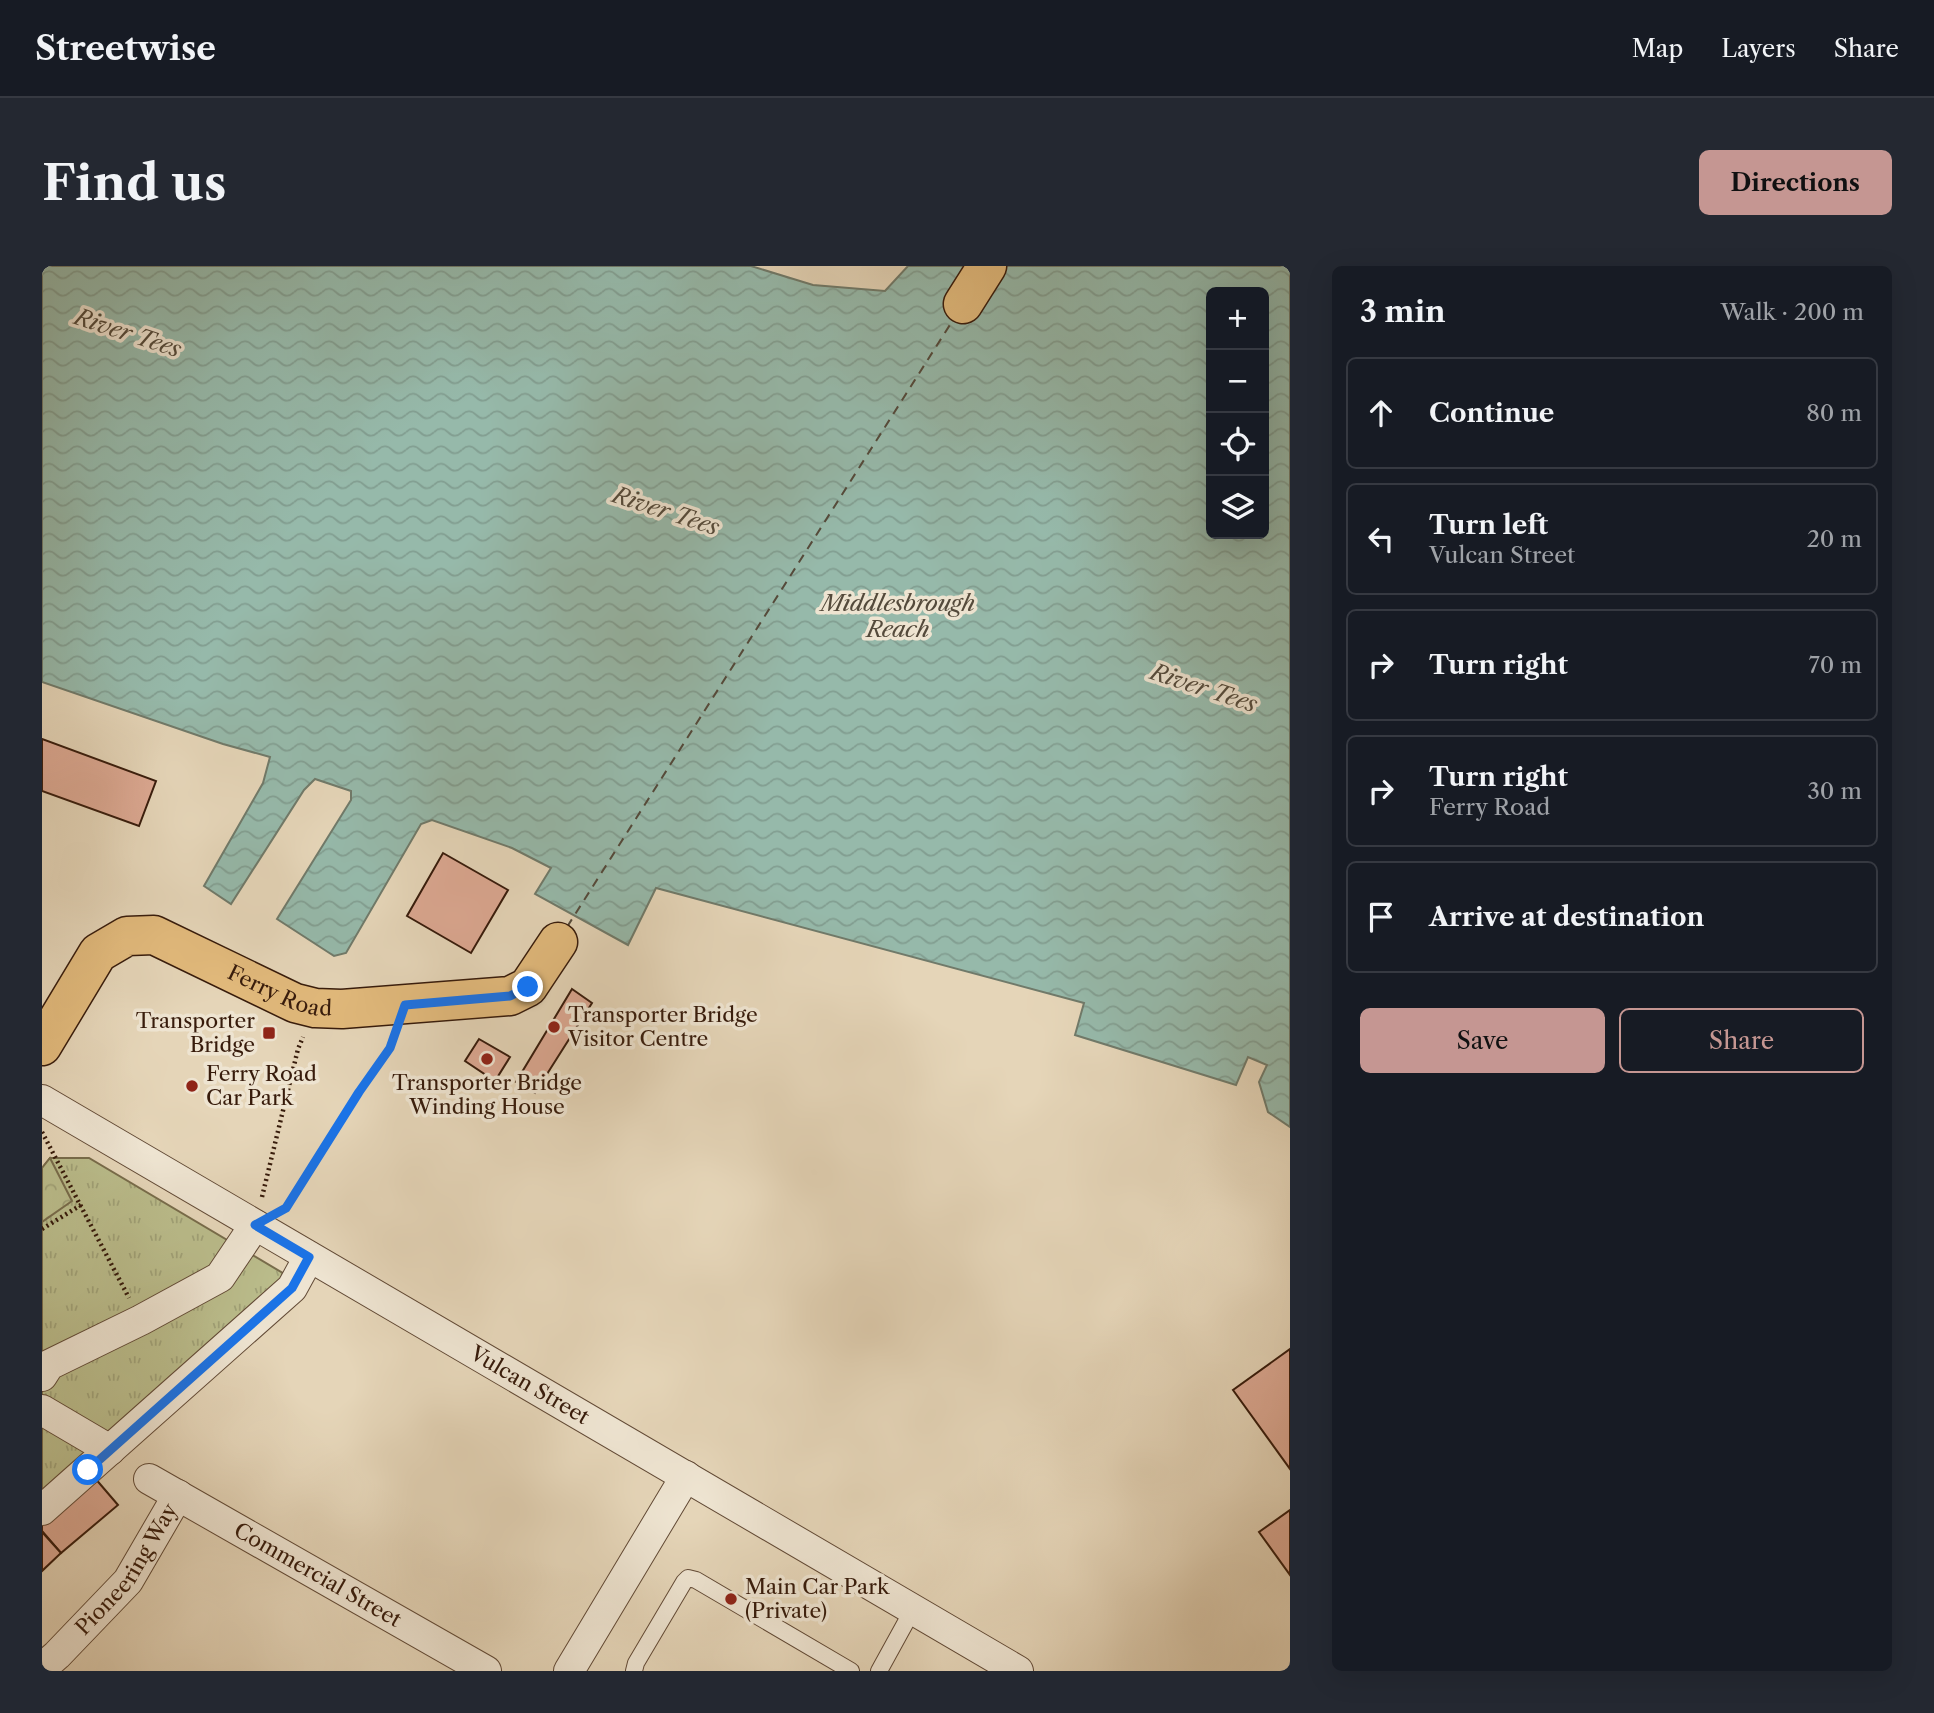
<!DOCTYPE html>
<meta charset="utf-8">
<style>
:root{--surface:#171b24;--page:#242831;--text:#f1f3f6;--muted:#9ea1a6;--line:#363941;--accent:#c59692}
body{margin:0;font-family:"Libre Caslon Text",serif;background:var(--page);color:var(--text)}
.controls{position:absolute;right:21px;top:21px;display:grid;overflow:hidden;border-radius:10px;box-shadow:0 7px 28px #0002}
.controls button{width:63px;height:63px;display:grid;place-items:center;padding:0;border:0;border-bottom:2px solid var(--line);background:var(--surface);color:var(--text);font:35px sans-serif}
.stop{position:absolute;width:21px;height:21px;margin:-16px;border:5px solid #1a73e8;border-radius:50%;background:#fff}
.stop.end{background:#1a73e8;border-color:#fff;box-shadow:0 2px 7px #0008}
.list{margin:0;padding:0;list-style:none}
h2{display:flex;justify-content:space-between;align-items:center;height:91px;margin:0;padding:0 28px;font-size:30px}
h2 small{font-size:23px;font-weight:400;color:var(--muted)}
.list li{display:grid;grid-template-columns:46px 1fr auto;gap:21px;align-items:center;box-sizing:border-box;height:112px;margin:0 14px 14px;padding:0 14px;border:2px solid var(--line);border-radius:10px}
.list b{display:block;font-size:26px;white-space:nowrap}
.list p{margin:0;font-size:23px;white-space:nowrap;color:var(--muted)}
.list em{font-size:23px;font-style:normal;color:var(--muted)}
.actions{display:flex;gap:14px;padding:21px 28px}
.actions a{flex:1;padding:16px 0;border:2px solid var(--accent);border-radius:10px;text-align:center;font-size:24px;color:var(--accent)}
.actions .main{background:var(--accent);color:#111}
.icon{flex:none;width:38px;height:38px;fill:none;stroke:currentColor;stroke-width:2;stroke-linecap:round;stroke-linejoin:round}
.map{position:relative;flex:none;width:1248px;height:1405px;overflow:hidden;border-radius:10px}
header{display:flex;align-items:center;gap:42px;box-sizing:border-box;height:98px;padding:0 35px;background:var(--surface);border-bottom:2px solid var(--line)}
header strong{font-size:33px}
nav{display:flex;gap:38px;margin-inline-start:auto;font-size:24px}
.intro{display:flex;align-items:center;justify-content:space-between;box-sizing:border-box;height:168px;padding:0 42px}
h1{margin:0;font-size:49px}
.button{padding:18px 32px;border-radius:10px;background:var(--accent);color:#111;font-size:24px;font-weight:700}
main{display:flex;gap:42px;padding:0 42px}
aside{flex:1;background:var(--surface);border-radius:10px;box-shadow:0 7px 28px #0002}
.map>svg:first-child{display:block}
.grass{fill:url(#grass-tufts);stroke:#786c4b;stroke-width:2}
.forest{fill:url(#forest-crowns);stroke:#786c4b;stroke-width:2}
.water{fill:url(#water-waves);stroke:#707a6a;stroke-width:2;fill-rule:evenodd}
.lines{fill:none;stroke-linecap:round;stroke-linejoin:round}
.ferry{stroke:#544a3b;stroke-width:2;stroke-dasharray:9 7;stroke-linecap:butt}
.building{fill:#dca892;stroke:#371b0b;stroke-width:2}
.lane-casing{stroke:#624a36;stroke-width:18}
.street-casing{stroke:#624a36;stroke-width:32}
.primary-casing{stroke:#371b0b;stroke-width:41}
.path{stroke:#371b0b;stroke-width:4.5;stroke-dasharray:2 3.5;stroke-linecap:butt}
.lane{stroke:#eee4d1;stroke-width:16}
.street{stroke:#eee4d1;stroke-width:30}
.primary{stroke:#e2ba7c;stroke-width:38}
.route{stroke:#1a73e8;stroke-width:9}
.poi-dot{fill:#8f2418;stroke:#eee4d1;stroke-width:2.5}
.labels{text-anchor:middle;stroke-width:7;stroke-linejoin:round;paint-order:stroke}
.street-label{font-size:21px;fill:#371b0b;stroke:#eee4d1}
.poi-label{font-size:21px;fill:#371b0b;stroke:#eee4d1;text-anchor:start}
.water-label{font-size:23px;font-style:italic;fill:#544a3b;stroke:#eee4d1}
</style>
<header>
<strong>Streetwise</strong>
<nav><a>Map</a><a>Layers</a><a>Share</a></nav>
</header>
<div class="intro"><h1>Find us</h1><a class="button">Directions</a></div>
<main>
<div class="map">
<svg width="1248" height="1405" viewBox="0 0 1248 1405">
<defs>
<pattern id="grass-tufts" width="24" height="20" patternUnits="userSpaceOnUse" patternTransform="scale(1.75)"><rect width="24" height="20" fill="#babc8b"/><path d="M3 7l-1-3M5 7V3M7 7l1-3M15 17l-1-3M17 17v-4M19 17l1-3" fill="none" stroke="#a0a177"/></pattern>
<pattern id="forest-crowns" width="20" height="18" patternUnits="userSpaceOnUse" patternTransform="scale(1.75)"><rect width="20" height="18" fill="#babc8b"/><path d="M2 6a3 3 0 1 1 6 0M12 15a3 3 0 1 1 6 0" fill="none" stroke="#a0a177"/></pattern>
<pattern id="water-waves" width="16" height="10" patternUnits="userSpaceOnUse" patternTransform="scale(1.75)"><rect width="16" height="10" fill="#96b9aa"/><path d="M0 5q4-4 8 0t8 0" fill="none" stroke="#829e91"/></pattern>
</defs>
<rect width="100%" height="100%" fill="#e5d5b8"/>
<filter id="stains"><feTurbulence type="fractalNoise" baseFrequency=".00286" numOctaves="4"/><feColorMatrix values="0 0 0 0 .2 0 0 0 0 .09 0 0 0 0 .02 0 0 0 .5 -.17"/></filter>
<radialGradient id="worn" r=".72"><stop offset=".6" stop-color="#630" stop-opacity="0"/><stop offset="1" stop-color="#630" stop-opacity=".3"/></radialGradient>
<path class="grass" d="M8 892H47L261 1019 0 1259V902Z"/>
<path class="forest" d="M8 892 30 935 0 956V902Z"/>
<path class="water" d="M0 0H709L771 19 843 25 866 0H1248V861L1226 846 1217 816 1225 799 1206 791 1194 819 1033 769 1042 737 614 622 586 679 493 628 509 602 470 582 390 554 379 558 304 687 292 690 235 653 309 534V525L273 513 262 524 189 638 162 620 221 517 228 491 181 478 0 416ZM1169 26H1222V268H1169Z"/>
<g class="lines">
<path class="ferry" d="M525 661 911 54"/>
</g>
<g class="building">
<path d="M0 473 114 515 97 560 0 525Z"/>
<path d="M401 587 466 624 429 687 365 650Z"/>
<path d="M530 723 550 737 493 827 474 816Z"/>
<path d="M437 773 468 791 453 815 423 795Z"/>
<path d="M1248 1083V1203L1191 1124Z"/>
<path d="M46 1204 76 1239 19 1287 0 1265V1244Z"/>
<path d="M1248 1244V1309L1217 1266Z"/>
<path d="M0 1266 19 1287 0 1305Z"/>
</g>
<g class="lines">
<g class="lane-casing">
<g id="lane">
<path d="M592 1405 594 1397 642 1316 646 1312 654 1314 809 1405"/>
<path d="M837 1405 870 1345"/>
</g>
</g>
<g class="street-casing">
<g id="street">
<path id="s1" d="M0 834 976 1405"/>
<path d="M0 1110 7 1099 99 1054 178 1011 213 959"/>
<path d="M0 1144 68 1184"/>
<path id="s2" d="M107 1213 444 1405"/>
<path d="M0 1244 250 1022 267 991"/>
<path id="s3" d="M0 1402 15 1389 86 1315 136 1229"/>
<path d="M527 1405 644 1210"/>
</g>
</g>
<g class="primary-casing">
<g id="primary">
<path d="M921 38 945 0"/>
<path id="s4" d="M0 780 56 687 85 670 112 669 253 737 273 742 300 743 468 730 486 721 516 676"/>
</g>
</g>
<g class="path">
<path d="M0 866 87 1032"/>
<path d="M220 931 256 783 261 771"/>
<path d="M241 944 244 942 317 826 348 782 353 769"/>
<path d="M0 963 39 939"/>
</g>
<use href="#lane" class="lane"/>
<use href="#street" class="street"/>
<use href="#primary" class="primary"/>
</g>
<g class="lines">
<path class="route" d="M46 1204 250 1022 267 991 213 959 244 942 317 826 348 782 363 739 468 730 486 721"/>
</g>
<g class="poi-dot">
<circle cx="512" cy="761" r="7"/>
<rect x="220" y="760" width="14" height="14" rx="3.5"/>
<circle cx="445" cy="793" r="7"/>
<circle cx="150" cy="820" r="7"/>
<circle cx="689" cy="1333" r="7"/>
</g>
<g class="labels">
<g class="street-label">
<text dy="7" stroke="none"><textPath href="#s4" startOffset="308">Ferry Road</textPath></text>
<text dy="7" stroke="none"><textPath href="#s1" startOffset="565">Vulcan Street</textPath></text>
<text dy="7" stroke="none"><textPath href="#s3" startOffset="131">Pioneering Way</textPath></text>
<text dy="7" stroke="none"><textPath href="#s2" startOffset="194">Commercial Street</textPath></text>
</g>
<g class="poi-label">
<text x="526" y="756">Transporter Bridge<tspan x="526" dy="24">Visitor Centre</tspan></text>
<text x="213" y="762" text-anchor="end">Transporter<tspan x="213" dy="24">Bridge</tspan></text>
<text x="164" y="815">Ferry Road<tspan x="164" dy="24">Car Park</tspan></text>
<text x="445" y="824" text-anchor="middle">Transporter Bridge<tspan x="445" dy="24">Winding House</tspan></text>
<text x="703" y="1328">Main Car Park<tspan x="703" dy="24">(Private)</tspan></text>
</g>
<g class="water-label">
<text transform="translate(86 67) rotate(18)" y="8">River Tees</text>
<text transform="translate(624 245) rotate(18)" y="8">River Tees</text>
<text x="856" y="345">Middlesbrough<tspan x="856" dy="26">Reach</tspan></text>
<text transform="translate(1162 422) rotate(18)" y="8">River Tees</text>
</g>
</g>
<rect width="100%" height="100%" filter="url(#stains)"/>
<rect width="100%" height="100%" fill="url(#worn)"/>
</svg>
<div class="controls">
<button>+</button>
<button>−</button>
<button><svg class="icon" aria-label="locate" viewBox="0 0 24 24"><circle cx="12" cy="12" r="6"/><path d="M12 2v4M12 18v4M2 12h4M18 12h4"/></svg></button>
<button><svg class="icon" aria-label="layers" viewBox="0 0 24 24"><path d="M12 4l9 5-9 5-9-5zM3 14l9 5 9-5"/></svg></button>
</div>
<div class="stop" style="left:46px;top:1204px"></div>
<div class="stop end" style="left:486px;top:721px"></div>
</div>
<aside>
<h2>3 min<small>Walk · 200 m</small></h2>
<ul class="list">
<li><svg class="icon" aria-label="ahead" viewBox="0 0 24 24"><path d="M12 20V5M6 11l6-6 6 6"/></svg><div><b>Continue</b></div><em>80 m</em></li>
<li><svg class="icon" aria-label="left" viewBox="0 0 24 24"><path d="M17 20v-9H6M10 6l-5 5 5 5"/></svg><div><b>Turn left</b><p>Vulcan Street</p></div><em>20 m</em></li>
<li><svg class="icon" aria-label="right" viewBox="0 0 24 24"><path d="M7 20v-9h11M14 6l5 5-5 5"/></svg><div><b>Turn right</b></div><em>70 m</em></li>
<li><svg class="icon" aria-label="right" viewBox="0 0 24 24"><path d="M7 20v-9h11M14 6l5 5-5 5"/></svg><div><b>Turn right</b><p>Ferry Road</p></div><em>30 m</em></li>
<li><svg class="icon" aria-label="arrive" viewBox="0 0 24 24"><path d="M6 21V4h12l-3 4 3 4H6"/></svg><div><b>Arrive at destination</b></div></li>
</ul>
<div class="actions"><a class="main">Save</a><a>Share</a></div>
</aside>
</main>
